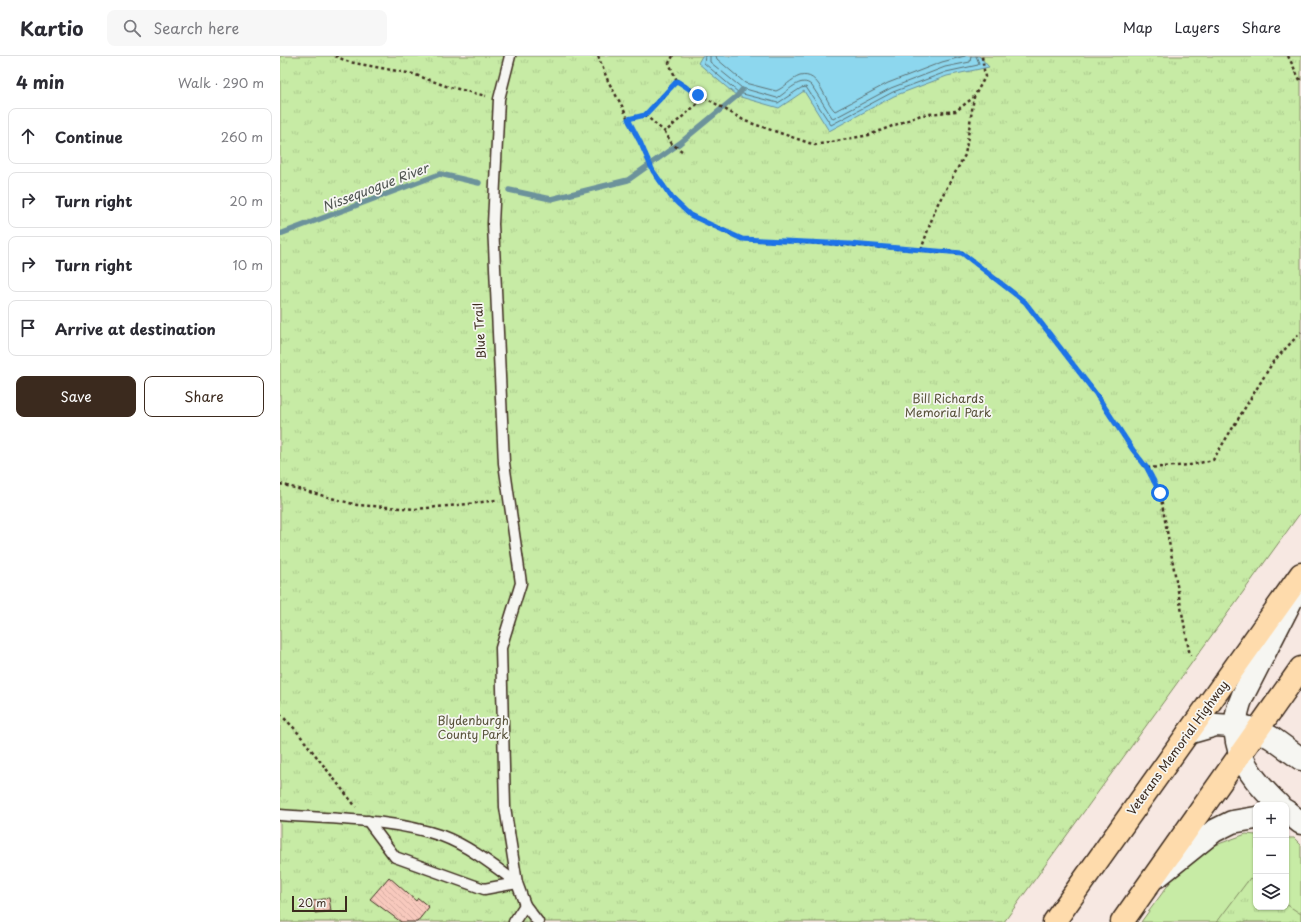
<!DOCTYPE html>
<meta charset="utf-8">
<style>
:root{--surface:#fff;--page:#f7f7f7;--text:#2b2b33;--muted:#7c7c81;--line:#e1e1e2;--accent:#3b2a1e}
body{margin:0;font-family:"Playpen Sans",sans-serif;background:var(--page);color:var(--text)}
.controls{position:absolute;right:12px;bottom:12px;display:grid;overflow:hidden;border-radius:8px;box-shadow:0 1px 3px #0004}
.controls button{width:36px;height:36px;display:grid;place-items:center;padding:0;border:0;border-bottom:1px solid var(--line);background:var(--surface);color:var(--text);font:20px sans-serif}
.scale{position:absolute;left:12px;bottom:10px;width:55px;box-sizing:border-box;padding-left:4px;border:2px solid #3b2a1e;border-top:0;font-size:11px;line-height:14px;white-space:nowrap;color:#3b2a1e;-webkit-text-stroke:3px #f6f6f2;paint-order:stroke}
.stop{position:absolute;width:12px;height:12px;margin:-9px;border:3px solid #1a73e8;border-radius:50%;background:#fff}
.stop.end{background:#1a73e8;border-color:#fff;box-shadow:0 1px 4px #0008}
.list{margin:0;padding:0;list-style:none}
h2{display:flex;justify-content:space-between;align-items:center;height:52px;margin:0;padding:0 16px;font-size:17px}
h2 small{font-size:13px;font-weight:400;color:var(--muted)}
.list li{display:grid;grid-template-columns:26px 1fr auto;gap:12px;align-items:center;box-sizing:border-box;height:56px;margin:0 8px 8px;padding:0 8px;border:1px solid var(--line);border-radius:8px}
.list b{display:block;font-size:15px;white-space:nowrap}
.list em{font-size:13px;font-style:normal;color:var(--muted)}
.actions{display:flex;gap:8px;padding:12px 16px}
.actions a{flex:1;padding:9px 0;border:1px solid var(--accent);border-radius:8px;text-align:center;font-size:14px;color:var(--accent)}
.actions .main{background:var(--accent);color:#fff}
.icon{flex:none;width:22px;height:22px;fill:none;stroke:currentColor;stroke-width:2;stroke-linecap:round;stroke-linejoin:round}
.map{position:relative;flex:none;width:1021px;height:866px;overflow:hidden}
header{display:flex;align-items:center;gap:24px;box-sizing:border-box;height:56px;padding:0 20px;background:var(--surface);border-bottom:1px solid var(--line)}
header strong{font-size:19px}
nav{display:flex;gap:22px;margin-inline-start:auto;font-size:14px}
.search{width:280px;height:36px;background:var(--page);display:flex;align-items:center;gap:10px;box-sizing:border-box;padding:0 14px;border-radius:8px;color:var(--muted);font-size:15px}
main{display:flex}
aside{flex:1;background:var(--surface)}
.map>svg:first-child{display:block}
.grass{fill:#c7eba5;stroke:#818a62}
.park{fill:url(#park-tufts);stroke:#818a62}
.water{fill:#8dd7ee;stroke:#6c929b}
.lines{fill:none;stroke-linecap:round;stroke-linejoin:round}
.shore{stroke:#5c6f71;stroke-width:1}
.stream{stroke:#6c929b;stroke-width:5.5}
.building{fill:url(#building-back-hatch);stroke:#3b2a1e}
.lane-casing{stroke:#3b2a1e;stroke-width:13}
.secondary-casing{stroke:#3b2a1e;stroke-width:25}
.highway-casing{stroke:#3b2a1e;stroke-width:25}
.path{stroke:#3b2a1e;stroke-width:2.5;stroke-dasharray:3 3;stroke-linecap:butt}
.lane{stroke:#f6f6f2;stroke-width:10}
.secondary{stroke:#f6f6f2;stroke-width:22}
.highway{stroke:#fedbac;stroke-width:22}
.route{stroke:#1a73e8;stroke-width:5}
.labels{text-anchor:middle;stroke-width:3.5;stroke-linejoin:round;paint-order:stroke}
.street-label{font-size:12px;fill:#3b2a1e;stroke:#f6f6f2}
.park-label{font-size:12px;fill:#575139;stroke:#f6f6f2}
.water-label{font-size:13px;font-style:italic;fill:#505552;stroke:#f6f6f2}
</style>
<header>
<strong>Kartio</strong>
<div class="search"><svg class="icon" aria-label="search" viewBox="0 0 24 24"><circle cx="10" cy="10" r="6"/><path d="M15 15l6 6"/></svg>Search here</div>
<nav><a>Map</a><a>Layers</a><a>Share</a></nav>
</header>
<main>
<aside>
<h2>4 min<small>Walk · 290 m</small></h2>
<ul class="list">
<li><svg class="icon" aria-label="ahead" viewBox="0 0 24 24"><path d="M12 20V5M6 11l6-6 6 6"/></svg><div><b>Continue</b></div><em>260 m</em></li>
<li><svg class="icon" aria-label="right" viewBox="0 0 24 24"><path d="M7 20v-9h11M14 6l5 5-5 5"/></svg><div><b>Turn right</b></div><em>20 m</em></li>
<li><svg class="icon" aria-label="right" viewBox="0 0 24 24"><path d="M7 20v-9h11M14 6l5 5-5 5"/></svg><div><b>Turn right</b></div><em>10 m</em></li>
<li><svg class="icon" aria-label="arrive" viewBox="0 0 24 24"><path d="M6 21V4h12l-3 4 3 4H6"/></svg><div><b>Arrive at destination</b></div></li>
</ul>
<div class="actions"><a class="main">Save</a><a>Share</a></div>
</aside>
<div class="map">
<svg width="1021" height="866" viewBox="0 0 1021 866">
<defs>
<pattern id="park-tufts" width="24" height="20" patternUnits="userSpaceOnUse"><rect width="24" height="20" fill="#c7eba5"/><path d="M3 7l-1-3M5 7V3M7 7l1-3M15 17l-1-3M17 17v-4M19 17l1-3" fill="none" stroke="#acca8e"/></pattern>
<pattern id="building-back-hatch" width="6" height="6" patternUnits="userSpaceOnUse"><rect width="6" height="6" fill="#f8c9bd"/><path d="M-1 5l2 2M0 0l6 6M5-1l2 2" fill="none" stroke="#d6ada2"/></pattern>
</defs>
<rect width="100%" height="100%" fill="#f7e8e2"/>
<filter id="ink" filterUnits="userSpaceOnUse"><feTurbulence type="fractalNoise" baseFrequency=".025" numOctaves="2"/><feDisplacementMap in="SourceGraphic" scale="8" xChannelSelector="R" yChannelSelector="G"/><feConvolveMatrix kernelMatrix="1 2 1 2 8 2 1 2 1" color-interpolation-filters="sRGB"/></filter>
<g filter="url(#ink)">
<path class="grass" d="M966 778 976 779V851H1006V782H1014L1021 789V866H861L911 798Z"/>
<g class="park">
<path d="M0 0H1021V456L724 866H0Z"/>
<path d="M970 822 976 827V851H1006V848L1021 858V866H937Z"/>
</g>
<path class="water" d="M422 0H699L709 11 667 20 614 40 549 75 524 35 499 52 457 40 418 7Z"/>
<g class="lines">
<g class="shore">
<path d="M425 0 424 7 459 37 498 47 521 32 526 31 551 69 613 36 666 16 698 9 699 7 696 0"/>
<path d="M430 0V6L462 32 497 42C507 37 521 18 532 30L553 63 611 32 665 11 690 6 691 0"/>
<path d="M436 0 437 3 465 27 496 35C504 32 511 23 520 20 540 15 544 45 555 55L608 27 662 6 685 0"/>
</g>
<g class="stream">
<path d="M229 134 271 143 348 124 400 87 457 40 462 34"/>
<path d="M0 178 160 118 199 127"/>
</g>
</g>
<g class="building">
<path d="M109 821 136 845 138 842 149 851 137 866H121L90 843Z"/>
<path d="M49 842 51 855 35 857 33 845Z"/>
</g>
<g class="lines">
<g class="lane-casing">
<g id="lane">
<path d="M230 0 219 43 213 168 224 407 241 527 221 592 225 751 237 827 245 849 258 866"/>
<path d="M0 759C52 763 113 763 162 780 189 790 214 810 237 827"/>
<path d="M88 765 115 801 204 833 237 827"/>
<path d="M234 866 245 849"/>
</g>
</g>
<g class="secondary-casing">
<g id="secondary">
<path d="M908 677 936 669 966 671 977 674 992 682 1021 703"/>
<path d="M999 749C966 718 943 684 963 639L1014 539"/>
<path d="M1006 755 1021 767"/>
<path d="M878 820 934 775 952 766 976 762"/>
</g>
</g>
<g class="highway-casing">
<g id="highway">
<path d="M774 866 1021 518"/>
<path d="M842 866 1021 612"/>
</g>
</g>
<g class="path">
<path d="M55 0 69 6 133 18 166 30 206 40"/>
<path d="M318 0 328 25 342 50 352 72 361 88 373 115 392 142 410 159 462 183 570 189 682 197 745 246 816 338 853 394 867 412 880 437 910 600"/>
<path d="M393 0 389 7 397 25"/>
<path d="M1008 0 1021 26"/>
<path d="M365 59 385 76"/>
<path d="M348 63 365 59 397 25 465 65 535 89 589 79 641 59 676 55 694 41 705 21 702 0"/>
<path d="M402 95 392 88 385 76 424 42"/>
<path d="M641 194 656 151 685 99 694 41"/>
<path d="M867 412 910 409 933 404 993 306 1021 276"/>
<path d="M0 428 77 449 136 453 189 448 216 444"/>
<path d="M0 658 15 673 76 751"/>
</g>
<use href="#lane" class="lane"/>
<use href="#secondary" class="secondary"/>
<use href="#highway" class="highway"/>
</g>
</g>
<g class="lines" filter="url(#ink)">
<path class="route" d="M418 39 397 25 365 59 348 63 361 88 373 115 392 142 410 159 462 183 570 188 682 197 745 246 816 338 853 394 867 412 880 437"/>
</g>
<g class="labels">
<g class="street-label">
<text transform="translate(200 275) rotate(-94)" y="4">Blue Trail</text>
<text transform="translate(898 692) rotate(-54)" y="4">Veterans Memorial Highway</text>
</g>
<g class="park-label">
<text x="668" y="347">Bill Richards<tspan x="668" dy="14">Memorial Park</tspan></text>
<text x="193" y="669">Blydenburgh<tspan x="193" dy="14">County Park</tspan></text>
</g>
<g class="water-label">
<text transform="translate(95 131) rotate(-21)" y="5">Nissequogue River</text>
</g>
</g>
</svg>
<div class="controls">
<button>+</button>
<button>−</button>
<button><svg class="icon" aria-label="layers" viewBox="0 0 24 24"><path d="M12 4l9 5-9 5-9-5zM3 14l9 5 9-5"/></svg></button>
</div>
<div class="scale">20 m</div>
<div class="stop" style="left:880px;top:437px"></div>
<div class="stop end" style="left:418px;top:39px"></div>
</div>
</main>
